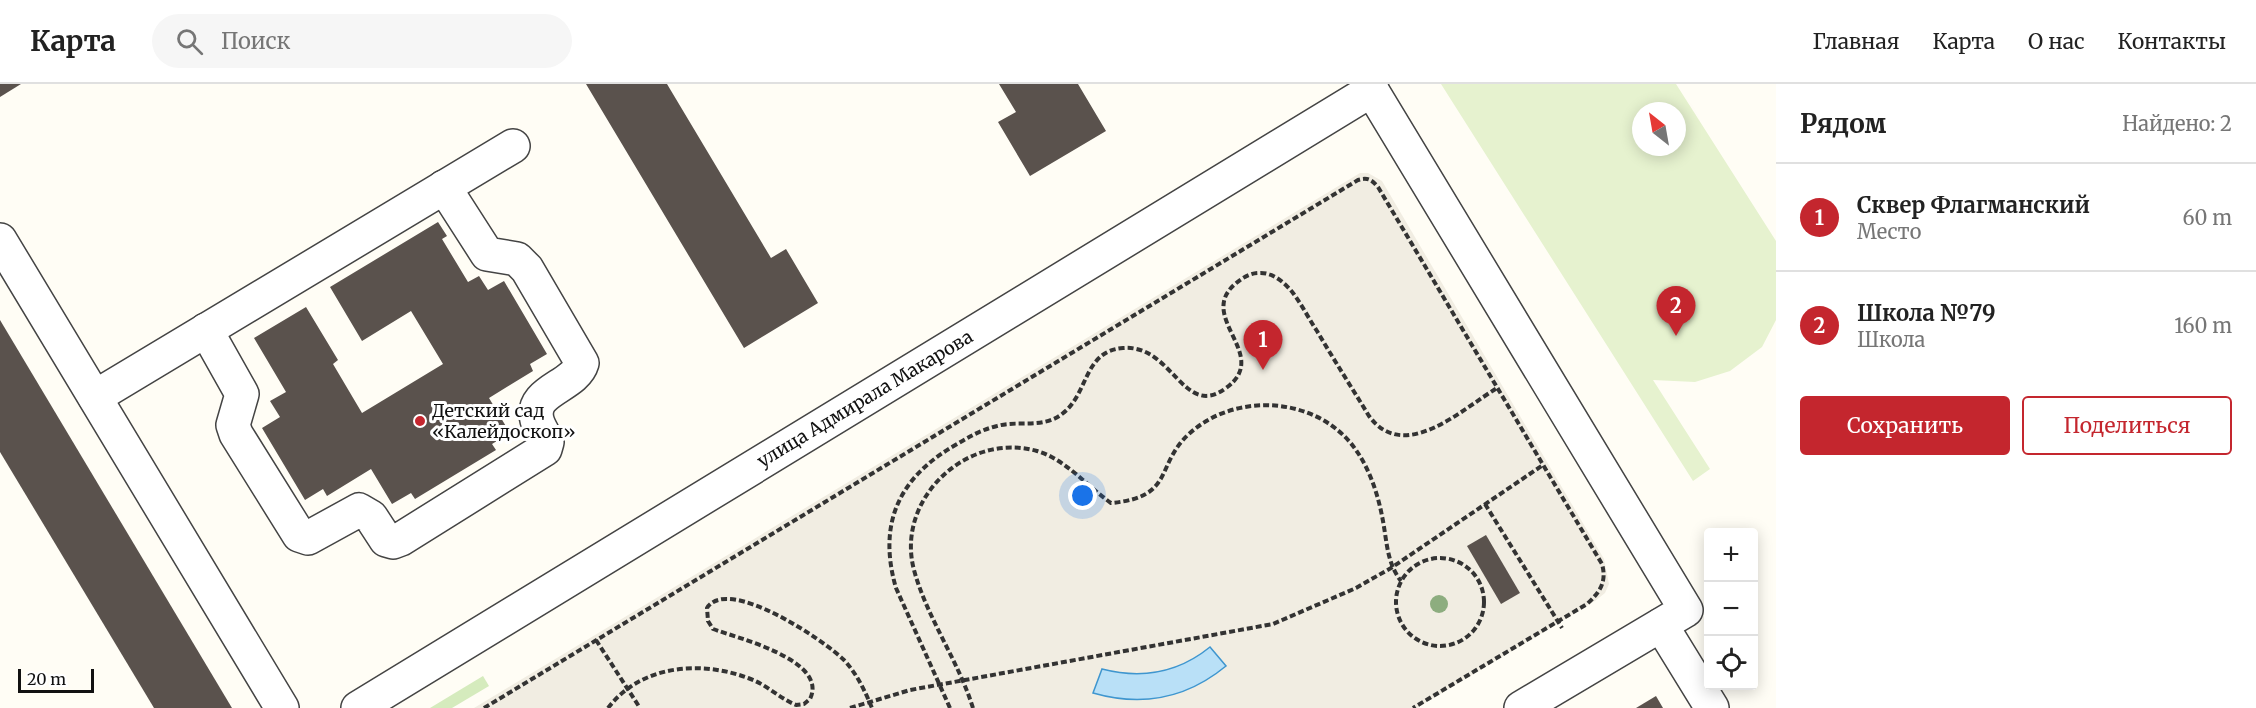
<!DOCTYPE html>
<html lang="ru">
<meta charset="utf-8">
<style>
:root{--surface:#fff;--page:#f6f6f6;--text:#222;--muted:#767676;--line:#e0e0e0;--accent:#c4262e}
body{margin:0;font-family:Merriweather,serif;background:var(--page);color:var(--text)}
.controls{position:absolute;right:18px;bottom:18px;display:grid;overflow:hidden;border-radius:6px;box-shadow:0 3px 15px #0003}
.controls button{width:54px;height:54px;display:grid;place-items:center;padding:0;border:0;border-bottom:2px solid var(--line);background:var(--surface);color:var(--text);font:30px sans-serif}
.compass{position:absolute;left:1632px;top:18px;width:54px;height:54px;border-radius:50%;background:var(--surface);box-shadow:0 3px 15px #0003;rotate:329deg}
.scale{position:absolute;left:18px;bottom:15px;width:76px;box-sizing:border-box;padding-left:6px;border:3px solid #111;border-top:0;font-size:16px;line-height:21px;white-space:nowrap;color:#111;-webkit-text-stroke:4px #fff;paint-order:stroke}
.you{position:absolute;left:1083px;top:412px;width:21px;height:21px;margin:-15px;border:4px solid #fff;border-radius:50%;background:#1a73e8;box-shadow:0 0 0 9px #1a73e833}
.badge{display:grid;place-items:center;width:39px;height:39px;border-radius:50%;background:var(--accent);color:#fff;font-size:20px;font-weight:700}
.pin{position:absolute;translate:-50% -50px;filter:drop-shadow(0 2px 3px #0008)}
.pin::after{content:'';position:absolute;top:32px;width:21px;height:18px;background:inherit;clip-path:polygon(0 0,100% 0,50% 100%)}
.list{margin:0;padding:0;list-style:none}
h2{display:flex;justify-content:space-between;align-items:center;height:78px;margin:0;padding:0 24px;font-size:26px}
h2 small{font-size:20px;font-weight:400;color:var(--muted)}
.list li{display:grid;grid-template-columns:39px 1fr auto;gap:18px;align-items:center;box-sizing:border-box;height:108px;padding:0 24px;border-top:2px solid var(--line)}
.list b{display:block;font-size:22px;white-space:nowrap}
.list p{margin:0;font-size:20px;white-space:nowrap;color:var(--muted)}
.list em{font-size:20px;font-style:normal;color:var(--muted)}
.actions{display:flex;gap:12px;padding:18px 24px}
.actions a{flex:1;padding:14px 0;border:2px solid var(--accent);border-radius:6px;text-align:center;font-size:21px;color:var(--accent)}
.actions .main{background:var(--accent);color:#fff}
.icon{flex:none;width:33px;height:33px;fill:none;stroke:currentColor;stroke-width:2;stroke-linecap:round;stroke-linejoin:round}
.map{position:relative;flex:none;width:1776px;height:624px;overflow:hidden}
header{display:flex;align-items:center;gap:36px;box-sizing:border-box;height:84px;padding:0 30px;background:var(--surface);border-bottom:2px solid var(--line)}
header strong{font-size:28px}
nav{display:flex;gap:33px;margin-inline-start:auto;font-size:21px}
.search{width:420px;height:54px;background:var(--page);display:flex;align-items:center;gap:15px;box-sizing:border-box;padding:0 21px;border-radius:33px;color:var(--muted);font-size:22px}
main{display:flex}
aside{flex:1;background:var(--surface)}
.map>svg:first-child{display:block}
.green{fill:#d5ebbd}
.pitch{fill:#e6f2cf;fill-rule:evenodd}
.plaza{fill:#f1ede2}
.water{fill:#b9e0f7;stroke:#3f96cf;stroke-width:1.5}
.building{fill:#5a524d}
.lines{fill:none;stroke-linecap:round;stroke-linejoin:round}
.minor-casing{stroke:#444;stroke-width:36}
.path{stroke:#333;stroke-width:4;stroke-dasharray:6 3;stroke-linecap:butt}
.minor{stroke:#fff;stroke-width:33}
.tree{fill:#8dad7f}
.poi-dot{fill:#c4262e;stroke:#fff;stroke-width:2}
.labels{text-anchor:middle;stroke-width:6;stroke-linejoin:round;paint-order:stroke}
.street-label{font-size:18px;fill:#111;stroke:#fff}
.poi-label{font-size:18px;fill:#111;stroke:#fff;text-anchor:start}
</style>
<header>
<strong>Карта</strong>
<div class="search"><svg class="icon" aria-label="search" viewBox="0 0 24 24"><circle cx="10" cy="10" r="6"/><path d="M15 15l6 6"/></svg>Поиск</div>
<nav><a>Главная</a><a>Карта</a><a>О нас</a><a>Контакты</a></nav>
</header>
<main>
<div class="map">
<svg width="1776" height="624" viewBox="0 0 1776 624">
<rect width="100%" height="100%" fill="#fffdf5"/>
<path class="green" d="M483 592 489 602 452 624H430Z"/>
<path class="pitch" d="M1441 0H1676L1776 157V236L1762 263 1730 287 1695 298 1653 296 1710 385 1693 397ZM1641 27H1677V63H1641Z"/>
<path class="plaza" d="M1360 89H1368L1382 97 1604 475 1609 500 1605 509 1595 517 1417 624H474Z"/>
<path class="water" d="M1210 563 1226 582C1186 615 1142 623 1093 609L1102 585C1141 595 1178 589 1210 563Z"/>
<g class="building">
<path d="M0 0H21L0 13Z"/>
<path d="M586 0H667L771 174 786 165 818 219 744 264Z"/>
<path d="M999 0H1078L1106 47 1030 92 998 38 1016 28Z"/>
<path d="M438 138 447 152 442 155 468 198 479 192 488 206 504 197 547 270 530 280 533 287 489 314 510 349 492 360 496 366 415 415 411 409 392 420 371 385 327 412 323 405 305 416 262 344 280 333 270 317 286 308 254 254 306 223 338 276 333 280 362 329 443 280 411 227 362 257 330 203Z"/>
<path d="M0 236 232 624H154L0 368Z"/>
<path d="M1486 451 1520 509 1501 520 1467 462Z"/>
<path d="M1656 612 1663 624H1636Z"/>
</g>
<g class="lines">
<g class="minor-casing">
<g id="minor">
<path d="M1368 0 1686 526 1521 624"/>
<path d="M0 156 282 624"/>
<path d="M206 246 242 310 233 341 236 350 299 451 308 454 359 426 371 433 386 456 393 458 401 455 545 365 547 358C544 350 539 344 537 336 529 306 575 303 582 279L527 185 517 175 487 170 444 103"/>
<path d="M95 313 513 62"/>
<path d="M1661 541 1712 624"/>
<path d="M358 624 1372 6"/>
</g>
</g>
<g class="path">
<path d="M1485 420 1562 544"/>
<circle cx="1440" cy="518" r="44"/>
<path d="M596 556 640 624"/>
<path d="M484 624 1358 96C1368 93 1372 96 1378 103L1602 480C1607 498 1600 508 1587 520L1413 624"/>
<path d="M608 624C641 581 700 576 748 594 766 600 779 614 796 621L804 620 810 615C829 576 737 554 713 545L708 537 707 524C728 491 825 557 844 576 857 590 865 607 872 624"/>
<path d="M850 624 910 606 1273 540 1356 504 1391 484 1543 381"/>
<path d="M950 624 896 504C878 442 897 396 952 363 967 354 980 346 997 342 1018 336 1043 345 1062 330 1089 310 1083 267 1123 264 1173 260 1183 336 1226 304 1272 271 1196 234 1235 200 1242 194 1250 189 1259 189 1273 188 1285 199 1293 209 1302 221 1309 235 1317 247 1334 276 1352 304 1369 332 1404 380 1461 326 1497 304"/>
<path d="M973 624C958 576 927 534 914 486 895 415 967 347 1037 367 1065 375 1087 402 1111 419 1176 413 1154 381 1190 349 1238 306 1322 313 1358 369 1370 387 1378 411 1382 432 1387 455 1386 478 1401 497"/>
</g>
<use href="#minor" class="minor"/>
</g>
<circle class="tree" cx="1439" cy="520" r="9"/>
<circle class="poi-dot" cx="420" cy="337" r="6"/>
<g class="labels">
<g class="street-label">
<text transform="translate(865 315) rotate(-31)" y="6">улица Адмирала Макарова</text>
</g>
<g class="poi-label">
<text x="432" y="333">Детский сад<tspan x="432" dy="21">«Калейдоскоп»</tspan></text>
</g>
</g>
</svg>
<div class="controls">
<button>+</button>
<button>−</button>
<button><svg class="icon" aria-label="locate" viewBox="0 0 24 24"><circle cx="12" cy="12" r="6"/><path d="M12 2v4M12 18v4M2 12h4M18 12h4"/></svg></button>
</div>
<svg class="compass" viewBox="-18 -18 36 36"><path d="M0-13l5 13h-10z" fill="#e53935"/><path d="M0 13l5-13h-10z" fill="#767676"/></svg>
<div class="scale">20 m</div>
<div class="you"></div>
<div class="pin badge" style="left:1263px;top:286px">1</div>
<div class="pin badge" style="left:1676px;top:252px">2</div>
</div>
<aside>
<h2>Рядом<small>Найдено: 2</small></h2>
<ul class="list">
<li><span class="badge">1</span><div><b>Сквер Флагманский</b><p>Место</p></div><em>60 m</em></li>
<li><span class="badge">2</span><div><b>Школа №79</b><p>Школа</p></div><em>160 m</em></li>
</ul>
<div class="actions"><a class="main">Сохранить</a><a>Поделиться</a></div>
</aside>
</main>
